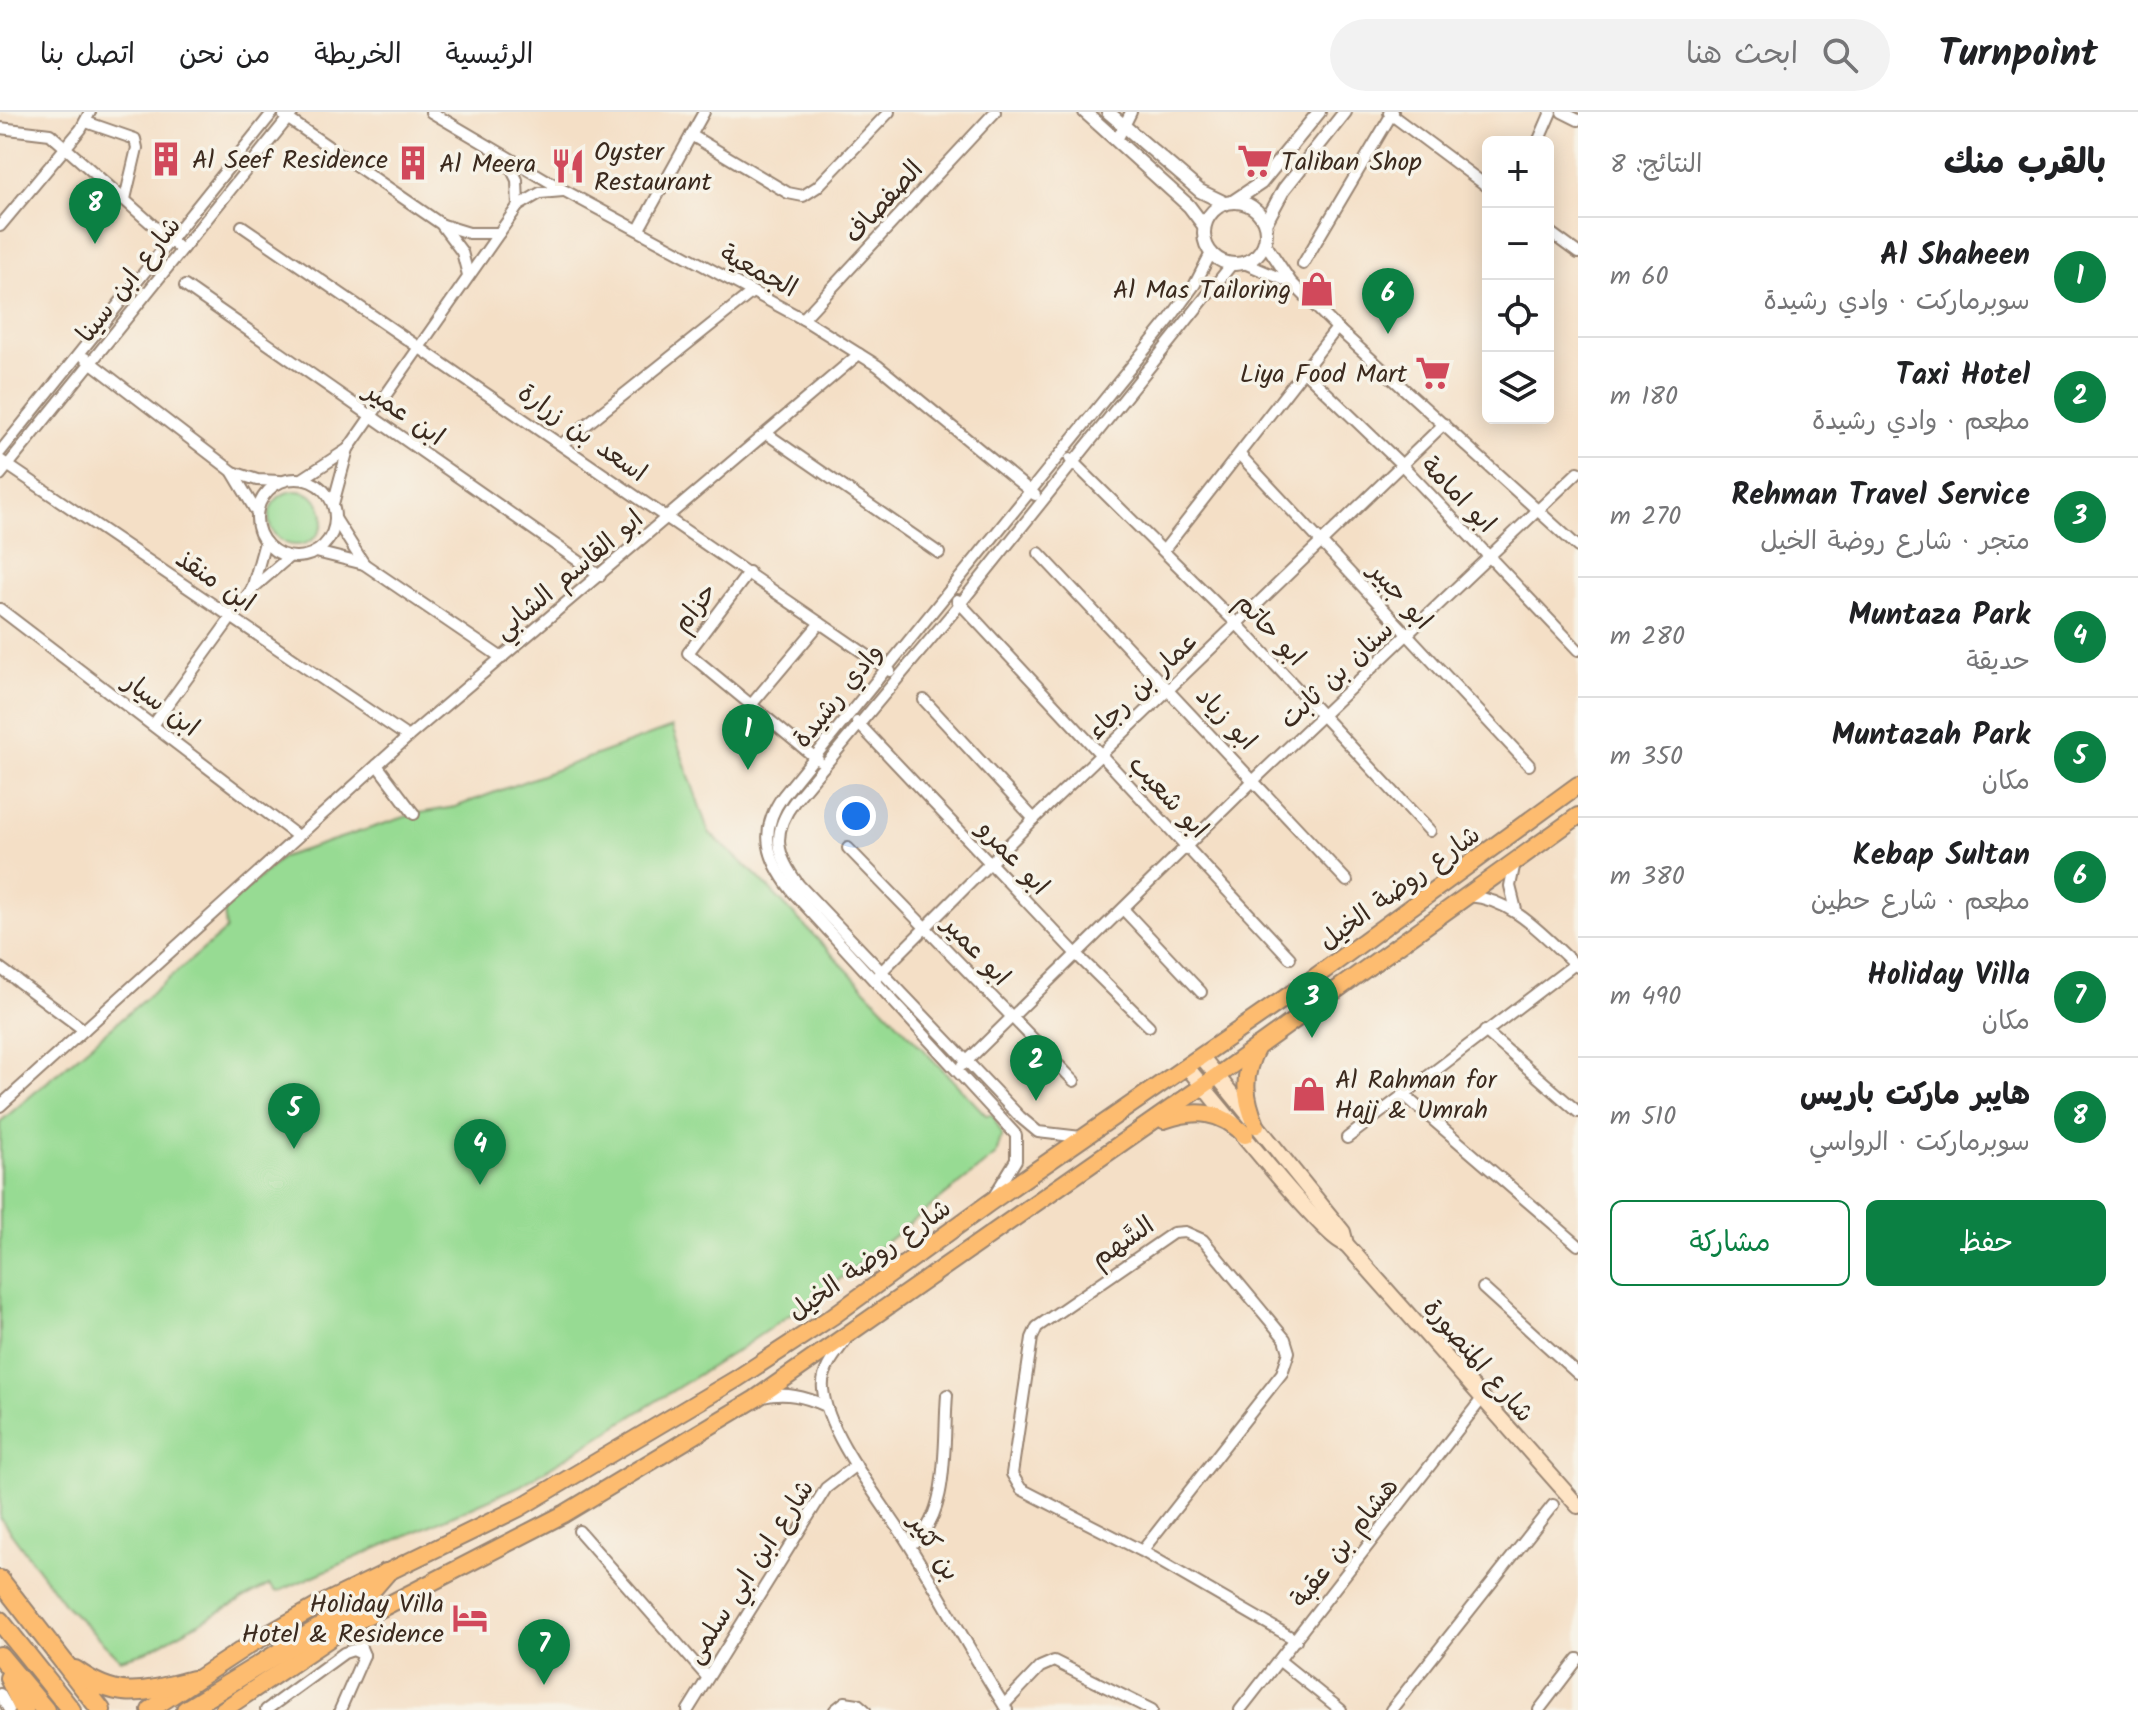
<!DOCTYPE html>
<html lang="ar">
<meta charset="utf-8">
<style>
:root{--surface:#fff;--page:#f2f2f2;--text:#202124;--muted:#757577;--line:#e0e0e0;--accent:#0b8043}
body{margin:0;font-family:Kalam,"Playpen Sans Arabic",sans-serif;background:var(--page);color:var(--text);direction:rtl}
.controls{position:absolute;right:24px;top:24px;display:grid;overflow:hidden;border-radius:12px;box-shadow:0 4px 20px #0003}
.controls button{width:72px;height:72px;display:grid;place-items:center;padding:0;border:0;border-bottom:2px solid var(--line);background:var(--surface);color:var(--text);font:40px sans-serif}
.you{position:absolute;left:856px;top:704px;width:28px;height:28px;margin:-20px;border:6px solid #fff;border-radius:50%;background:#1a73e8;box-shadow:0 0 0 12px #1a73e833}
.badge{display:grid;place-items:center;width:52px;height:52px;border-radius:50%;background:var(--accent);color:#fff;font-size:26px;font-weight:700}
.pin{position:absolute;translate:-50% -66px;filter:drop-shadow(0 2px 4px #0008)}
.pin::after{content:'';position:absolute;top:42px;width:28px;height:24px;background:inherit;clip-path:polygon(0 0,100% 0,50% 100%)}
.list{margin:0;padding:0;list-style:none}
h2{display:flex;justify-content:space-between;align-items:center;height:104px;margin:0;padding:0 32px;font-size:34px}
h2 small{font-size:26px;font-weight:400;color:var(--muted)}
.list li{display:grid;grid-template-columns:52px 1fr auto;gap:24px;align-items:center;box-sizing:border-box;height:120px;padding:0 32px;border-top:2px solid var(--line)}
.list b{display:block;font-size:30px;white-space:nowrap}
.list p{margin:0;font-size:26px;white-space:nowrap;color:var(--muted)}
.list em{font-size:26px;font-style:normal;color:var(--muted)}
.actions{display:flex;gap:16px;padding:24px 32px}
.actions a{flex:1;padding:18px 0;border:2px solid var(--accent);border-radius:12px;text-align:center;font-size:28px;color:var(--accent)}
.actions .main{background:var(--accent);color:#fff}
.icon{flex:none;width:44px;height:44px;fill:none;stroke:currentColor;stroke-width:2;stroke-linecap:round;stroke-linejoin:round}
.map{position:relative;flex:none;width:1578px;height:1598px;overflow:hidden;direction:ltr}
header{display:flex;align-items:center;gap:48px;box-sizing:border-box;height:112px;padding:0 40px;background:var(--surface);border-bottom:2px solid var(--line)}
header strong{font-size:38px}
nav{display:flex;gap:44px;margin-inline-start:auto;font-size:28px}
.search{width:560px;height:72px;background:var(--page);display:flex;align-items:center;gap:20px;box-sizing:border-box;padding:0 28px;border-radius:44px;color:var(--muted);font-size:30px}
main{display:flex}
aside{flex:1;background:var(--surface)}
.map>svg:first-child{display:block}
.green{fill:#97db93;stroke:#698258;stroke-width:2}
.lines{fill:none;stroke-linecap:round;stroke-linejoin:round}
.minor-casing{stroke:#988472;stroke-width:14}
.tertiary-casing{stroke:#988472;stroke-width:16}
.secondary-casing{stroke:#988472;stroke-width:18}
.primary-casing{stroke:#988472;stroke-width:20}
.trunk-casing{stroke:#988472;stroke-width:22}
.minor{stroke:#fff;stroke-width:10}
.tertiary{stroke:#fff;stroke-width:12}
.secondary{stroke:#fee4c5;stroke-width:14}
.primary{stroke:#fdbc6f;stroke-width:16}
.trunk{stroke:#fdbc6f;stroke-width:18}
.labels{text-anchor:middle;stroke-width:7;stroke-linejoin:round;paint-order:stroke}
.poi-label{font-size:26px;fill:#3b2a1e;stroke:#f7f3e8;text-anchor:start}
.street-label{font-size:26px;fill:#3b2a1e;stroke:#f7f3e8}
</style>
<header>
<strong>Turnpoint</strong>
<div class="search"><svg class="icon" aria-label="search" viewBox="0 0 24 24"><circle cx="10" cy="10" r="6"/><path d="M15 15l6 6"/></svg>ابحث هنا</div>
<nav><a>الرئيسية</a><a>الخريطة</a><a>من نحن</a><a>اتصل بنا</a></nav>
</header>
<main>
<aside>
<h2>بالقرب منك<small>النتائج: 8</small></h2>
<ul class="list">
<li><span class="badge">1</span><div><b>Al Shaheen</b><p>سوبرماركت · وادي رشيدة</p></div><em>60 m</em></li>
<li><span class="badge">2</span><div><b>Taxi Hotel</b><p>مطعم · وادي رشيدة</p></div><em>180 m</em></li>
<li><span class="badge">3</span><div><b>Rehman Travel Service</b><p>متجر · شارع روضة الخيل</p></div><em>270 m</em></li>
<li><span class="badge">4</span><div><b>Muntaza Park</b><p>حديقة</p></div><em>280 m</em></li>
<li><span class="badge">5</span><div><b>Muntazah Park</b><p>مكان</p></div><em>350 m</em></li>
<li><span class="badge">6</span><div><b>Kebap Sultan</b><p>مطعم · شارع حطين</p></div><em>380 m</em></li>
<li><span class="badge">7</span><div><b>Holiday Villa</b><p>مكان</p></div><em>490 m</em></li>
<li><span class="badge">8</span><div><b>هايبر ماركت باريس</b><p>سوبرماركت · الرواسي</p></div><em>510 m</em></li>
</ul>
<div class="actions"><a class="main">حفظ</a><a>مشاركة</a></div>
</aside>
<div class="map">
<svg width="1578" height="1598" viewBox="0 0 1578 1598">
<rect width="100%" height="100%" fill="#f7f3e8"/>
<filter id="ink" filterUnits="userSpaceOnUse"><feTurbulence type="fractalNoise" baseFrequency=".0125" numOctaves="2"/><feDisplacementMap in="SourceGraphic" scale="16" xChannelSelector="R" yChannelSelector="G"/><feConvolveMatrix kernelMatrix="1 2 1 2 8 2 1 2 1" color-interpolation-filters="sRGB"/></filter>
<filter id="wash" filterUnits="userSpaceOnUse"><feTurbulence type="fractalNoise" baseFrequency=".006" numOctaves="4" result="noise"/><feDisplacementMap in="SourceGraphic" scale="32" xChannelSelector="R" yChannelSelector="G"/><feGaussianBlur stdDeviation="1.8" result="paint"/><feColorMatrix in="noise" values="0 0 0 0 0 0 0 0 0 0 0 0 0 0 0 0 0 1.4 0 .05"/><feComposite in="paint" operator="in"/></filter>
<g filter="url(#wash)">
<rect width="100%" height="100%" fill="#f4dfc6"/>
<g class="green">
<circle cx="296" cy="406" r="27"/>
<path d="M672 615 709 721 757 764 986 1003H993L1002 1022 996 1043 830 1175 738 1238 520 1374 277 1480 269 1473 145 1540 120 1547 66 1494 0 1406V1010L226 818 224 798 282 745 414 702 455 695Z"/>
</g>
</g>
<g filter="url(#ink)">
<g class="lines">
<g class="minor-casing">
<g id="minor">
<path d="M431 0 565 79 803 207 878 254 1035 383"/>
<path d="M1562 0 1578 8"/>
<path d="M1389 1 1488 75"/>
<path d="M284 4 441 112 462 140 468 163"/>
<path d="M86 10 135 27 137 36 125 87"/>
<path d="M0 16 50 22 181 138"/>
<path d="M691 23 788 81 803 84 817 75 889 0"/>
<path d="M1117 28 1131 0"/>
<path d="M1538 30 1551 0"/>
<path d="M506 46 517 68 518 94"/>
<path d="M443 113 469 121H499"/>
<path d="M0 114 81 17 90 0"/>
<path d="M242 114 890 559"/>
<path d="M639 117 704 0"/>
<path d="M1548 119 1578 141"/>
<path d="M1265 131 1291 170 1337 216 1578 435"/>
<path d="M1244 151 1289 170"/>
<path d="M1303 152 1393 0"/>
<path d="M185 174 600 464"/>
<path d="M803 207 995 0"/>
<path d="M85 246 232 359 257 401"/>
<path d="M1305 260 1402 353 1578 538"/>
<path d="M767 322 939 441"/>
<path d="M562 332 751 181"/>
<path d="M0 340 273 0"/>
<path d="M1240 343 1529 653"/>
<path d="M1070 347 1237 512 1430 719"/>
<path d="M0 348 408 625"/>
<path d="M233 360 257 368 280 369"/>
<path d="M0 363 293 0"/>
<circle cx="296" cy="406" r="39"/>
<path d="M302 367 348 337"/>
<path d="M333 392 348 337 518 94 540 81 563 79"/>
<path d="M336 408 364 452"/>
<path d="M1164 438 1337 216"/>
<path d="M316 440 364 452 502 546"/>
<path d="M1039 441 1347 769"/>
<path d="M749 460 688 541 818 648"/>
<path d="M252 477 265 430"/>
<path d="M957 488 1290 846"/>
<path d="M0 497 296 723"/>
<path d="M924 588 1034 707"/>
<path d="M751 593 820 511"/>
<path d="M857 610 1077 843 1149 914"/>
<path d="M154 612 252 477 289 445"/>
<path d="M377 653 414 702"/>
<path d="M848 736 1074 969"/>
<path d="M1515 750 1510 774 1516 798"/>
<path d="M1469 784C1516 788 1544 825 1578 855"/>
<path d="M1123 797 1201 880"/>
<path d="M0 856 84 918"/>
<path d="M878 863 1034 707 1444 312"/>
<path d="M1485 919 1578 1000"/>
<path d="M963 953 1254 668 1578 360"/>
<path d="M1404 983 1578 1133"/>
<path d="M0 994 408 625 859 242"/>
<path d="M1081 1025 1038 1020 1020 1005 799 773C776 743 771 721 794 690L960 492 1232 152"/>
<path d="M1347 1026 1575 852"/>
<path d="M994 1084 1016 1048V1023L792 779C767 747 758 719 783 684L1169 208 1195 172 1211 141"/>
<path d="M1483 1176 1578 1262"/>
<path d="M845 1229C835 1243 821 1259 823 1277 827 1325 886 1394 911 1436 944 1489 973 1545 1007 1598"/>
<path d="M762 1285C786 1280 804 1284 826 1294"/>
<path d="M579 1419 707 1565"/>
<path d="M910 1433C951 1407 943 1328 947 1283"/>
<path d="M1142 1439 1282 1261 1289 1240 1285 1227 1203 1128 1185 1120 1173 1121 1037 1215 1032 1226 1012 1362 1021 1377 1142 1439 1296 1528"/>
<path d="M1280 1549 1341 1598"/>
<path d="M0 1582 9 1598"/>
<path d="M1004 1593 1040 1555 1054 1549 1152 1598"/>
<path d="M266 1598 344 1541 353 1538 364 1543"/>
<path d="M340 1598 364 1543 351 1512"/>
<path d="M688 1598 826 1376 856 1353"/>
<path d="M835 1598 845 1590 858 1592 865 1598"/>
<path d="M1240 1598 1481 1288"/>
<path d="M1391 1598 1553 1393"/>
<path d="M1539 1598 1578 1547"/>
</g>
</g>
<g class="tertiary-casing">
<g id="tertiary">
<path d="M1085 0 1189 94 1204 114"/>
<path d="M1108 0 1200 79 1225 91"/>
<path d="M1234 89 1261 71 1319 0"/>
<circle cx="1235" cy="121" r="31"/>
<path d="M1265 112 1284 77 1345 0"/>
</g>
</g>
<g class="secondary-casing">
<g id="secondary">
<path d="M1201 944 1343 1120 1346 1132 1578 1394"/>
<path d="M1186 954C1208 979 1327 1131 1346 1132"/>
</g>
</g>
<g class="primary-casing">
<g id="primary">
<path d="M1164 1008C1196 997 1220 998 1245 1023"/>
<path d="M1256 1013C1244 984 1242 964 1257 935"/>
<path d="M150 1598 249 1533 318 1494 519 1396 738 1266 833 1204 989 1091 1311 868 1578 673"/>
<path d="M223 1598 351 1512 564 1402 755 1287 1203 974 1578 704"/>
</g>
</g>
<g class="trunk-casing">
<g id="trunk">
<path d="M0 1468 101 1598"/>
<path d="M0 1509 71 1598"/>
<path d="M0 1544 45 1598"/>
<path d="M75 1558C119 1590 144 1580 193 1568"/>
<path d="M9 1566 24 1598"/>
<path d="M186 1598 360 1491 386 1461"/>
</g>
</g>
<use href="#minor" class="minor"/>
<use href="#tertiary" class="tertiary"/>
<use href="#secondary" class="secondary"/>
<use href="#primary" class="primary"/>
<use href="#trunk" class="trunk"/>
</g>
</g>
<defs>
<g id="building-bare" transform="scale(2.76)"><path d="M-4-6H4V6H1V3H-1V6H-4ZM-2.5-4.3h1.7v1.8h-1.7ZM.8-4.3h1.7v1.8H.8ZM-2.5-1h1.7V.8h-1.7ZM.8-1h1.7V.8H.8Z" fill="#d1495b" stroke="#f7f3e8" stroke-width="2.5" paint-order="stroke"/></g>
<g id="supermarket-bare" transform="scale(2.76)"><path d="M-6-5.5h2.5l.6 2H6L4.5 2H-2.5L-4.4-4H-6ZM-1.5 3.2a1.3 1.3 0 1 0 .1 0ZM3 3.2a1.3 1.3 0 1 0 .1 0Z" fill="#d1495b" stroke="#f7f3e8" stroke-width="2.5" paint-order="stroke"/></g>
<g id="restaurant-bare" transform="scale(2.76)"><path d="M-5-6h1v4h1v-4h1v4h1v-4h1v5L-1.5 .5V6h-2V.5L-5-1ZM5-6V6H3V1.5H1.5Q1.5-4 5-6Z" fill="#d1495b" stroke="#f7f3e8" stroke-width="2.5" paint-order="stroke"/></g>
<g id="shop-bare" transform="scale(2.76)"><path d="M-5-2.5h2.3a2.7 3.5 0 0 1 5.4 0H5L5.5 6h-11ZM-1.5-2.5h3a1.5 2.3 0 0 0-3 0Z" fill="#d1495b" stroke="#f7f3e8" stroke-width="2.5" paint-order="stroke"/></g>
<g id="hotel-bare" transform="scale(2.76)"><path d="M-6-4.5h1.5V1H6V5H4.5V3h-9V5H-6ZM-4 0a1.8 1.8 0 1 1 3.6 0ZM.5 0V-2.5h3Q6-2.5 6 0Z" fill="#d1495b" stroke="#f7f3e8" stroke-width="2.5" paint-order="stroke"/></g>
</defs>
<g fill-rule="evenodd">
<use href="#building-bare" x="166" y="47"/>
<use href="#supermarket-bare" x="1255" y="49"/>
<use href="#building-bare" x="413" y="51"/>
<use href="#restaurant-bare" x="568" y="54"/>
<use href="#shop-bare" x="1317" y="177"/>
<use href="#supermarket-bare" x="1433" y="261"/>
<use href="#shop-bare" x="1309" y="982"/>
<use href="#hotel-bare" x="470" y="1506"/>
</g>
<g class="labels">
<g class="poi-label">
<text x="594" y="48">Oyster<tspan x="594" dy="30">Restaurant</tspan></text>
<text x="192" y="56">Al Seef Residence</text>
<text x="1281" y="58">Taliban Shop</text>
<text x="439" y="60">Al Meera</text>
<text x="1291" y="186" text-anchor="end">Al Mas Tailoring</text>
<text x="1407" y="270" text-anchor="end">Liya Food Mart</text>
<text x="1335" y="976">Al Rahman for<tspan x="1335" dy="30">Hajj &amp; Umrah</tspan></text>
<text x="444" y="1500" text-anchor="end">Holiday Villa<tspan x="444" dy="30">Hotel &amp; Residence</tspan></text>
</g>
<g class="street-label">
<text transform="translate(883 89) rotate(-47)" y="9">الصفصاف</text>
<text transform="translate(759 158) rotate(28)" y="9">الجمعية</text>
<text transform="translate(128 167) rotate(-52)" y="9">شارع ابن سينا</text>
<text transform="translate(405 301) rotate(35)" y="9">ابن عمير</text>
<text transform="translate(583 320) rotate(35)" y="9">اسعد بن زرارة</text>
<text transform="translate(1459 382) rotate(46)" y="9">ابو امامة</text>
<text transform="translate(568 462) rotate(-40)" y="9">ابو القاسم الشابي</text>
<text transform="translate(216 468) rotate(34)" y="9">ابن منقذ</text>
<text transform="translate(1401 483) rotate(48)" y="9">ابو جبير</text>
<text transform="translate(694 495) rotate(-53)" y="9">حزام</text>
<text transform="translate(1271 517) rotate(47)" y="9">ابو حاتم</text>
<text transform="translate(1336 562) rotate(-43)" y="9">سنان بن ثابت</text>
<text transform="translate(1142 573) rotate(-44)" y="9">عمار بن رجاء</text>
<text transform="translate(837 583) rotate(-51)" y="9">وادي رشيدة</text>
<text transform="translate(162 592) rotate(37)" y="9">ابن سيار</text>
<text transform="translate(1227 606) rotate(47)" y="9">ابو زياد</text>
<text transform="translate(1169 684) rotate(47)" y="9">ابو شعيب</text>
<text transform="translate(1014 745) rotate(47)" y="9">ابو عمرو</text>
<text transform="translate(1399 775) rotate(-36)" y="9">شارع روضة الخيل</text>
<text transform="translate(977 838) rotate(47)" y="9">ابو عمير</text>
<text transform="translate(1122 1129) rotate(-34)" y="9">السَّهم</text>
<text transform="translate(869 1147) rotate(-35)" y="9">شارع روضة الخيل</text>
<text transform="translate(1479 1248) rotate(49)" y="9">شارع المنصورة</text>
<text transform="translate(1344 1430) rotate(-52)" y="9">هشام بن عقبة</text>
<text transform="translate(935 1435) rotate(58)" y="9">بن كثير</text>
<text transform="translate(749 1459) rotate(-57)" y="9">شارع ابن ابي سلمى</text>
</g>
</g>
</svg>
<div class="controls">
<button>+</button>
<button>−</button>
<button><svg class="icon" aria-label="locate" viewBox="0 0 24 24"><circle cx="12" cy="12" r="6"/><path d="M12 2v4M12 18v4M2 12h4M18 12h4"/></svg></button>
<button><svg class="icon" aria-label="layers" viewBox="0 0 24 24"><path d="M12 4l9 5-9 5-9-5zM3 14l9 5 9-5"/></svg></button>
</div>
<div class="you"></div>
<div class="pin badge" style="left:748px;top:658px">1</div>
<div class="pin badge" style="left:1036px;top:989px">2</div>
<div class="pin badge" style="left:1312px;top:926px">3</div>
<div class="pin badge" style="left:480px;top:1073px">4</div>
<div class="pin badge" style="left:294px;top:1037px">5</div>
<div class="pin badge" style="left:1388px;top:222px">6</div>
<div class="pin badge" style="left:544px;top:1573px">7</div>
<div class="pin badge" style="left:95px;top:132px">8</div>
</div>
</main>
